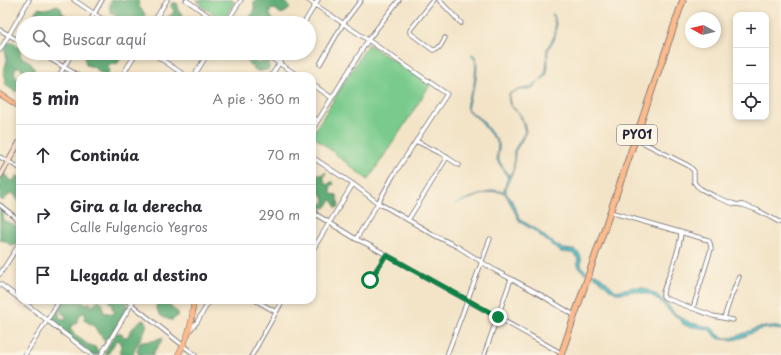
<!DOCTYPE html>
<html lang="es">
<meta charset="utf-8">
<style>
:root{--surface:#fff;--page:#f2f2f3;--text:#2b2b33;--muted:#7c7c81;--line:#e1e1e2}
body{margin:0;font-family:"Playpen Sans",sans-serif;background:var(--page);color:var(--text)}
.controls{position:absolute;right:12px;top:12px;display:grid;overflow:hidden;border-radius:8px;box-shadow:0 2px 6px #0003}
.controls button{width:36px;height:36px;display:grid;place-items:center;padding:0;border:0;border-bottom:1px solid var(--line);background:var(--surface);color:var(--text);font:20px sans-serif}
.compass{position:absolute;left:685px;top:12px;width:36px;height:36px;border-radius:50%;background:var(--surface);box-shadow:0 2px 6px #0003;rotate:278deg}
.stop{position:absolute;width:12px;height:12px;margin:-9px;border:3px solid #0b8043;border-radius:50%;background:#fff}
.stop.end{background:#0b8043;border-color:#fff;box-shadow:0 1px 4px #0008}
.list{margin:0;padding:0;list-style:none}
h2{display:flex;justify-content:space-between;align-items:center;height:52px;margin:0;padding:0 16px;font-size:17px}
h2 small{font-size:13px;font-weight:400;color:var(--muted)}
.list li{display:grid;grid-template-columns:26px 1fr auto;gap:12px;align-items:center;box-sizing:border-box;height:60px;padding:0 16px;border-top:1px solid var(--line)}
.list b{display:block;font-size:15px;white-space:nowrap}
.list p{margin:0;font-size:13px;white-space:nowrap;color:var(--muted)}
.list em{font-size:13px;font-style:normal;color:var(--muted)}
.icon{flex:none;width:22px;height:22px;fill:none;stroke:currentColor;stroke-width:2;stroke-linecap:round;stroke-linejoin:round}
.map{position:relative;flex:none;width:781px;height:355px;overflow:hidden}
.search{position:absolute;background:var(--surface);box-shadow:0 2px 6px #0003;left:16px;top:16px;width:300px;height:44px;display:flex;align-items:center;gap:10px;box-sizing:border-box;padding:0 14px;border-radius:22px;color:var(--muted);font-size:15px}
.panel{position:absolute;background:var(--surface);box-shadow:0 2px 6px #0003;left:16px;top:72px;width:300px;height:232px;border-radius:12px}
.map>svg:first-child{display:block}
.green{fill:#79ca8c;stroke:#4e7664}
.forest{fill:#62ae78;stroke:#42685a}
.water{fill:#50bec7;stroke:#397081}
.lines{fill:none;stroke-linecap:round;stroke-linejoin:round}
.stream{stroke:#50bec7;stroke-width:1}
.minor-casing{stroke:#6b666c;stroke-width:5}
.secondary-casing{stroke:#6b666c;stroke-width:6}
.primary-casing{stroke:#6b666c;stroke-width:6}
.trunk-casing{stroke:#6b666c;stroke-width:7}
.minor{stroke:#fff;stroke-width:3.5}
.secondary{stroke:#fde4d1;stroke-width:4.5}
.primary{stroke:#fbbb8d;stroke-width:5}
.trunk{stroke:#fbbb8d;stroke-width:5.5}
.route{stroke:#0b8043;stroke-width:5}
.labels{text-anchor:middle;stroke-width:4;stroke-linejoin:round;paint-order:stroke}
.shield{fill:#fcf5e5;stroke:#63616e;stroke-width:1}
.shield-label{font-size:12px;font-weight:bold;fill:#22223b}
</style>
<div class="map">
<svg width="781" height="355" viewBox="0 0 781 355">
<rect width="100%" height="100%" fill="#fcf5e5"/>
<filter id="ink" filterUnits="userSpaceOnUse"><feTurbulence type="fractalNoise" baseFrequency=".025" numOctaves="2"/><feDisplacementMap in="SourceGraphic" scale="8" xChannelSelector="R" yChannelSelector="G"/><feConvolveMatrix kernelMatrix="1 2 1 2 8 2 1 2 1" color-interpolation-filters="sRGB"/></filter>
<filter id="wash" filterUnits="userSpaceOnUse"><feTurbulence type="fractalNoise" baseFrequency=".012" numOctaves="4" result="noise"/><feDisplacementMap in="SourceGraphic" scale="16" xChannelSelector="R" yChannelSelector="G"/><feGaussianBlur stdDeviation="0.9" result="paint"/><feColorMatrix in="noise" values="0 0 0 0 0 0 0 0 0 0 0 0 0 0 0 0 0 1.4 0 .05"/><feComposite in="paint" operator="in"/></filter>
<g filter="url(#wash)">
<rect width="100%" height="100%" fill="#f3e4c8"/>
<g class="green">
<path d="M196 0H233L232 1 234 2 223 20 201 6 202 4Z"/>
<path d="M368 44 430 85 403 127 368 180 339 157 312 135Z"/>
</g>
<g class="forest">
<path d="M111 0H120L125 1 126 0H138L139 7 143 11 145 15 143 21 141 23H119C117 11 106 18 111 0Z"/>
<path d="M256 0H284L290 7 286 12 281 14 275 9 270 10V15L273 20 280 23H251L250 20 251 15 254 12V2Z"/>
<path d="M172 3H176L178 4V11L183 14 182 17H178V18L180 19V21L177 22 174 21 173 19 171 21 172 23H174H165L164 22 163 23H156L158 20C164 19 171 17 174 11L171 6Z"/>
<path d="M57 5 60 7 63 14 72 18 74 23H47L36 17 35 11 38 8C47 10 49 8 57 5Z"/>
<path d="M13 42C21 47 20 49 21 58 30 59 33 66 36 74V76H24L22 69 19 67H16C13 75 15 76 20 82 20 86 19 89 16 92L5 85 6 79C0 67 7 68 7 58 6 55 5 51 4 48L8 43Z"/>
<path d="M81 53H122L118 63C114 65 109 63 108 68L109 70 108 74 106 76 97 71 94 67 86 65 84 56Z"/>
<path d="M262 57 266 59H268L270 60 268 65 270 68 267 70C264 70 260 72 258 71 255 71 250 65 248 63L247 60 249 58 259 64 260 63V60Z"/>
<path d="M325 172 326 173C323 178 323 180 327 185L331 182H333L334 184 330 187 331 194 337 195C337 197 339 205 339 207L336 208 334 202 331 200 325 208 322 207 321 213 318 211V209L321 204H323L325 201 318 189 316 184 312 182V176L316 174 321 175Z"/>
<path d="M6 174 11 181 14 180 18 175 20 177V202H19L13 193 10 194 3 201 0 199V179L2 175Z"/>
<path d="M0 205 3 210V220L16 226 20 225V243L19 244 12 246 5 241 0 240Z"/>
<path d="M61 300C70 300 78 299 85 304L90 303 92 307 97 301 99 300C103 302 104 308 103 312L113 314 115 312 112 308V305L108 300H120L124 302H127L128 305 126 309 114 330 112 332 107 340 105 341 104 340 103 338 98 333 95 327 84 320 85 313 84 312 80 315 76 324 73 325 70 327 71 329 74 334 87 344 95 347 99 352 98 355H92L52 323C50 316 54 312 58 306L59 307C61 312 56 318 64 320L66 318V316L62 313 60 306Z"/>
<path d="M159 300C167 300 171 309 178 312L177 316 173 320H170L161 316 156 308 157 301Z"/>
<path d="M144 320 147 323C145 335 136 343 133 355H120L121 344 119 340 116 341 108 354H105L106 350 116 333H121L124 337H127C131 331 136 321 144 320Z"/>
<path d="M159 338H163L161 342 153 353 154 355H139L137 351 140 343C147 340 153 343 159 338Z"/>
</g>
<g class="water">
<path d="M552 14 554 15C557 23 557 34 553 42 551 45 549 46 548 50 547 58 549 68 546 75 544 79 542 79 539 81 537 82 536 85 535 86 527 92 515 87 509 96 510 111 515 106 521 116 523 120 525 126 526 131L521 142 515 151 514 169 507 184 506 189V193L512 201 515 209 522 221 536 229 549 240 563 249 574 250 579 253 581 257V264L582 267 586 271 585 274 580 269 577 263 578 259 575 255 572 253 561 252 548 242 535 231 520 222 505 193C492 188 475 198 462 201L494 190 504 192V190L508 177 497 160 498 144 497 142 483 125 482 122 467 110C465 102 470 96 473 89 474 85 477 64 475 60 475 59 472 56 471 55L472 54C474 55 476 57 476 59 478 63 476 84 474 88 471 96 467 102 468 110L483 121 486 126 498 142C501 147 497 152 498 158 500 165 506 170 509 176L513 170 514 165V151L525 132C524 127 522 121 520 116 514 106 507 109 509 94 517 88 529 90 535 84 537 83 543 78 544 76 548 68 546 58 547 49 548 45 550 44 552 41 556 33 556 23 552 14Z"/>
<path d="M594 273 602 278 616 291 634 287 643 288 657 295 669 306 673 312 690 323 702 325 709 327 713 329 719 335 724 338H732L757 328 772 326 781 328V330C775 329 768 328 762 329 748 333 738 343 723 339 721 339 719 339 717 337 713 335 712 331 708 329L687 326 683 324 680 319 670 312 662 303 651 295 634 291 623 293H616L611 290 597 278 593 276Z"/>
</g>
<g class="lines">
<g class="stream">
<path d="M455 204 463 201"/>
<path d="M181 300 191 304"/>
</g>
</g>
</g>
<g filter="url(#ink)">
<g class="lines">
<g class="minor-casing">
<g id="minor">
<path d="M74 0 108 23"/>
<path d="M186 0 219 23"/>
<path d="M308 0 368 40 447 94 393 176 378 203 356 239"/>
<path d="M434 0 410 30V33L433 50C439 51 442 43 445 38"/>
<path d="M439 0 461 23"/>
<path d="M89 23 102 0"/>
<path d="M153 23 167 0"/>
<path d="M226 23 241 0"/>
<path d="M304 23 318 0"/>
<path d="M0 30 23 43"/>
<path d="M0 50 29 0"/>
<path d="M40 53 79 76"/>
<path d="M152 53 186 76"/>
<path d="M263 53 299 76"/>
<path d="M320 64 343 24 361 0"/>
<path d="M59 76 72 53"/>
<path d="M122 76 136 53"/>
<path d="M194 76 208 53"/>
<path d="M271 76 286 53"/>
<path d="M312 84 332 98"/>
<path d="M312 117 318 120"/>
<path d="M312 130 368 40 399 0"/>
<path d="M636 139 689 166 694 171V182L697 186 701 189 716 197 734 204 743 205 757 210 781 223"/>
<path d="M416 141 440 153 459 165"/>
<path d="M0 157 20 168"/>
<path d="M312 157 353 184 378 203 391 210 436 236 458 247 496 271 534 291 574 315"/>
<path d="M0 205 20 221"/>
<path d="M312 212 356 239 367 244 561 353"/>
<path d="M610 212 708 240C710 242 711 245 711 249L693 308"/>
<path d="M408 220 425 193 447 157"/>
<path d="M681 233C680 251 669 275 663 292V296L665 298 713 316 733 320"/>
<path d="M312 251 353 184"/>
<path d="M0 274 20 243"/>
<path d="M370 280 386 255"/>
<path d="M0 284 20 299"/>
<path d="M21 300 92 355"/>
<path d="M126 300 195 355"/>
<path d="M255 300 276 312"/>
<path d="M724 318 731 297 739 277"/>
<path d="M191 329 197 322 210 300"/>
<path d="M25 355 60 300"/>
<path d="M101 355 134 300"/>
<path d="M252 355 283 300"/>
<path d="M447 355 482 261 490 239"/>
<path d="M484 355 511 279"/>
</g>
</g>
<g class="secondary-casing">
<path id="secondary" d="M0 176 20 141"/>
</g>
<g class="primary-casing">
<g id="primary">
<path d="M0 94 20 107"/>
<path d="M178 355C188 338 194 320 193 300"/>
</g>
</g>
<g class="trunk-casing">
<path id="trunk" d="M561 355 683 0"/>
</g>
<use href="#minor" class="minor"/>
<use href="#secondary" class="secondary"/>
<use href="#primary" class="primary"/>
<use href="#trunk" class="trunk"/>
</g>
</g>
<g class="lines" filter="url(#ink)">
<path class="route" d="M370 280 386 255 498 317"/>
</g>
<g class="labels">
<rect class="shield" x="617" y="125" width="40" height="20" rx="3"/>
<g class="shield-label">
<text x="637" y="139">PY01</text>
</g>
</g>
</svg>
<div class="controls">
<button>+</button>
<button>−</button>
<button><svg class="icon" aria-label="locate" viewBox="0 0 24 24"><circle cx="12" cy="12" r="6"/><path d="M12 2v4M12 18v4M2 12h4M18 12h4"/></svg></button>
</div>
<svg class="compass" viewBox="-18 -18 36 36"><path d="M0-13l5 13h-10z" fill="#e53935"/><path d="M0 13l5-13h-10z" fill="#7c7c81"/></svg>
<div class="stop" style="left:370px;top:280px"></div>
<div class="stop end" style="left:498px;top:317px"></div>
<div class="search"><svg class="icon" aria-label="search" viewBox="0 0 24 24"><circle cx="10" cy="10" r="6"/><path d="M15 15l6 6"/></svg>Buscar aquí</div>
<section class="panel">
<h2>5 min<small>A pie · 360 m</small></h2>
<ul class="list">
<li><svg class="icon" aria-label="ahead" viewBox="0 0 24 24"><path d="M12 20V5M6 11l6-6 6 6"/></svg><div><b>Continúa</b></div><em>70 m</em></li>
<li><svg class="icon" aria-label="right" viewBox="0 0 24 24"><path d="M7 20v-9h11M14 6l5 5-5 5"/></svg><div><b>Gira a la derecha</b><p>Calle Fulgencio Yegros</p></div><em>290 m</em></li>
<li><svg class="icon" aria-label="arrive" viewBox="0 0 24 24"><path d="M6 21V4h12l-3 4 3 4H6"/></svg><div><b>Llegada al destino</b></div></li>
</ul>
</section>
</div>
